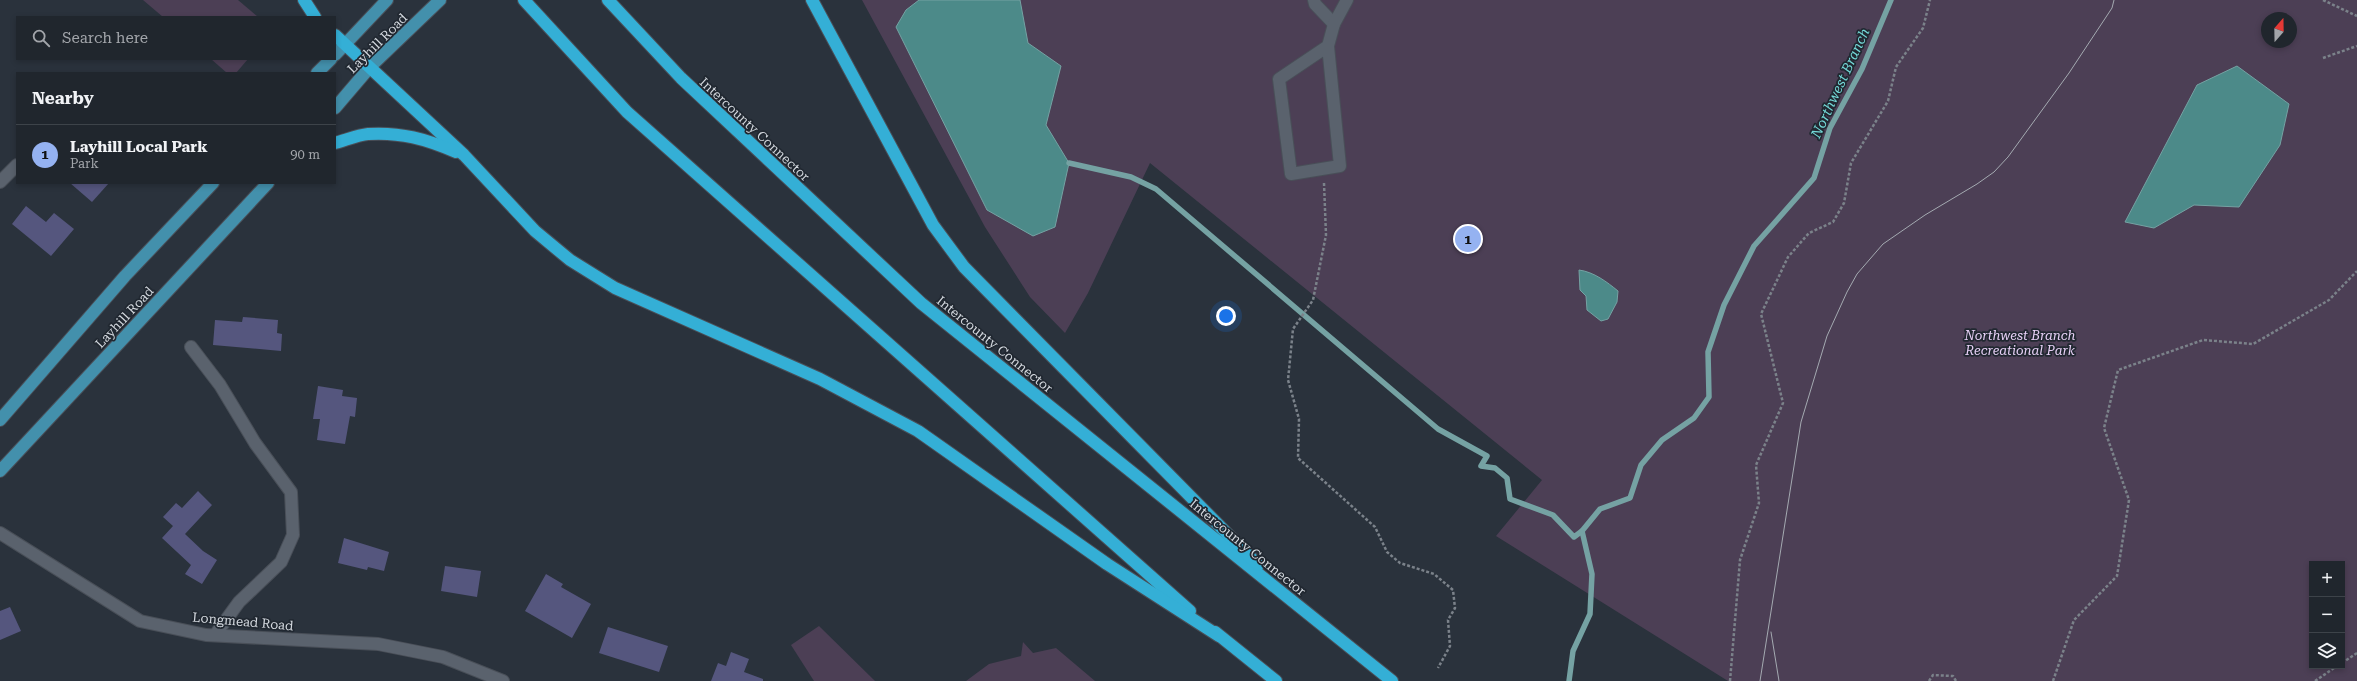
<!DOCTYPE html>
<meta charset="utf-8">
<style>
:root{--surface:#20262d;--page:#2d3239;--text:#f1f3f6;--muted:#a2a5aa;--line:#3d4349;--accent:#95b2f1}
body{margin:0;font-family:"Roboto Serif",serif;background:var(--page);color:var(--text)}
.controls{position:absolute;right:12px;bottom:12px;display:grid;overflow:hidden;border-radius:0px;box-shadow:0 2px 6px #0003}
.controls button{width:36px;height:36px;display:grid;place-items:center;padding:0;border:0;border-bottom:1px solid var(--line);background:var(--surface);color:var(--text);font:20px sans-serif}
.compass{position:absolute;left:2261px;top:12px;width:36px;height:36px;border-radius:50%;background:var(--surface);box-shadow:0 2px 6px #0003;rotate:20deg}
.you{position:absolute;left:1226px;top:316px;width:14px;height:14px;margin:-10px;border:3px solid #fff;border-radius:50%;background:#1a73e8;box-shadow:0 0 0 6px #1a73e833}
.badge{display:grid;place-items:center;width:26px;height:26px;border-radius:50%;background:var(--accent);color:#111;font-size:13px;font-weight:700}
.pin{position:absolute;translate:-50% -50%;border:2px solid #fff;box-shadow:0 1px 4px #0006}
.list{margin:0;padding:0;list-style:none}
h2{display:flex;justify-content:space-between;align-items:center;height:52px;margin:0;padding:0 16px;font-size:17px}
h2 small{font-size:13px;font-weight:400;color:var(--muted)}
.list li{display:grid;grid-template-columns:26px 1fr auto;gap:12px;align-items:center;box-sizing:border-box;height:60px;padding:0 16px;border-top:1px solid var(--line)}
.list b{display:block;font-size:15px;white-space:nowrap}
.list p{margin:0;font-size:13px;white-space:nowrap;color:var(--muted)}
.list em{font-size:13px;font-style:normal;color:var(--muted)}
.icon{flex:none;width:22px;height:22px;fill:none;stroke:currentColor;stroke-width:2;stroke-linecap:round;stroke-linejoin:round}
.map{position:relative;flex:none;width:2357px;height:681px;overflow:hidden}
.search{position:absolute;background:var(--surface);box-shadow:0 2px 6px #0003;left:16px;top:16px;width:320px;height:44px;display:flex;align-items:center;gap:10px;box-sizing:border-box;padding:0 14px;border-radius:0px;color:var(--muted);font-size:15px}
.panel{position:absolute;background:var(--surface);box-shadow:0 2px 6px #0003;left:16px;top:72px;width:320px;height:112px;border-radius:0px}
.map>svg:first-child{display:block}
.green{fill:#4c3f55;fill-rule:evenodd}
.water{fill:#4c8a89;stroke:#75a2a3}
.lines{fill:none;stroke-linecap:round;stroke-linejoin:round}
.stream{stroke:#75a2a3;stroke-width:5.5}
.building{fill:#55567e}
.minor-casing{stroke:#494f58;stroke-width:14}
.major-casing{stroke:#494f58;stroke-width:14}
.highway-casing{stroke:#494f58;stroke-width:14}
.path{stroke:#7b828a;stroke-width:2.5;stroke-dasharray:3 2;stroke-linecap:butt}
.minor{stroke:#5a626d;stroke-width:12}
.major{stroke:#4390ac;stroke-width:12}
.highway{stroke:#34afd6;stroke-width:12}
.tram{stroke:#a4aab1;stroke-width:1}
.labels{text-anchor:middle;stroke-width:3.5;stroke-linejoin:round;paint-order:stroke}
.street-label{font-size:13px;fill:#d4d9df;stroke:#212831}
.park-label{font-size:13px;font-style:italic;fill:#e7d0f6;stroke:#212831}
.water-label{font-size:14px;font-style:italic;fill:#74d9d8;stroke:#212831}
</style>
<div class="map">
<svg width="2357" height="681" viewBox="0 0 2357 681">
<rect width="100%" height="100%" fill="#2a323c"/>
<g class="green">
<path d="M143 0H238L258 17H163Z"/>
<path d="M862 0H2357V681H1728L1496 536 1542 480 1150 163 1088 293 1065 333 1030 297 985 227ZM2267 18H2291V42H2267ZM2312 564H2342V666H2312Z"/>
<path d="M211 59H248L236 73H227Z"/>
<path d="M819 626 875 681H814L791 645Z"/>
<path d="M1023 642 1033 653 1056 648 1095 681H966L989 664 1021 656Z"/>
</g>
<g class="water">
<path d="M919 0H1020L1028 43 1061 66 1046 125 1069 163 1055 227 1033 236 987 210 896 27 906 10Z"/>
<path d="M2237 66 2289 104 2280 145 2239 207 2194 205 2154 228 2125 222 2197 85Z"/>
<path d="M1579 270C1594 272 1607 282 1618 291L1617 302 1608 319 1601 321 1587 310 1586 296 1580 290Z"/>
</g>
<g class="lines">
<g class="stream">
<path d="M1069 163 1131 177 1156 189 1438 429 1487 456 1481 466 1495 468 1507 478 1510 499 1553 515 1574 537 1582 531"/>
<path d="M1569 681 1573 651 1590 614 1592 574 1582 531 1600 509 1630 498 1641 465 1662 440 1694 418 1709 397 1708 352 1724 305 1754 246 1814 178 1830 128 1862 69 1891 0"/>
</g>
</g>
<g class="building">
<path d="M70 183H109L92 202Z"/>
<path d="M26 206 46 222 54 213 74 229 51 256 12 224Z"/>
<path d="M243 317 278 320 277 333 282 334 281 351 213 345 215 320 242 322Z"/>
<path d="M318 386 343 390 342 396 357 398 355 417 350 416 345 444 317 440 320 419H313Z"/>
<path d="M198 491 212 505 185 534 203 551 217 560 202 584 185 574 191 565 162 538 173 526 163 517 176 503 182 508Z"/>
<path d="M344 538 389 552 384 571 368 567 367 570 338 563Z"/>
<path d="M445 566 481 571 477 597 441 591Z"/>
<path d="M546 574 563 584 561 587 591 604 572 638 525 611Z"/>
<path d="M10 607 21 631 0 640V611Z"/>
<path d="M608 627 668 646 659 672 599 653Z"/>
<path d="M731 652 749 659 744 672 763 679V681H711L718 663 726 666Z"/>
</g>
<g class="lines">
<g class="minor-casing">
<g id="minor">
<path d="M1314 0 1315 4 1334 24"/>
<path d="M1328 46 1279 79 1291 174 1340 166 1328 46 1334 24 1347 0"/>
<path d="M0 182 17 165"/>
<path d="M191 347 220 385 255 443 291 492 293 535 281 562 239 602 215 635"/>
<path d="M0 533 140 621 206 635 378 644 443 657 503 681"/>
</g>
</g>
<g class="major-casing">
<g id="major">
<path d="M335 55 387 0"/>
<path d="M317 73 331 59"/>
<path d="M335 108 370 67 440 0"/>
<path d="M0 420 125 276 213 183"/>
<path d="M0 471 268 183"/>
</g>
</g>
<g class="highway-casing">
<g id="highway">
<path d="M304 0 315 17"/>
<path d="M524 0 627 112 1190 611"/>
<path d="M608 0 681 78 921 303 1392 681"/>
<path d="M812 0 933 225 964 267 1258 565"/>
<path d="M335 35 464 155 535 231 570 260 615 288 820 379 918 431 1107 564 1219 636"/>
<path d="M335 143C346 140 358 135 368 134 401 132 426 139 456 152"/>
<path d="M1215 632 1276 681"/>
</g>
</g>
<g class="path">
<path d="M2323 0 2357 16"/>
<path d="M2323 58 2357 46"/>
<path d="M1324 183 1326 235 1313 300 1293 329 1288 380 1299 419 1298 458 1375 527 1387 552 1400 563 1434 574 1453 590 1455 608 1448 620 1450 646 1438 668"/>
<path d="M2342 663 2357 653"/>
<path d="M1730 681 1740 560 1759 503 1756 465 1783 403 1761 314 1788 257 1809 233 1833 222 1844 203 1851 163 1888 101 1896 67 1923 28 1930 0"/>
<path d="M1929 681 1933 675 1953 676 1956 681"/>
<path d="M2053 681 2074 620 2117 576 2129 500 2104 428 2118 370 2203 340 2253 344 2329 300 2357 271"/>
<path d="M2315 681 2337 666"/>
</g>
<use href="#minor" class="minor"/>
<use href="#major" class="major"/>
<use href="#highway" class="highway"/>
<g class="tram">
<path d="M1771 632 1779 681"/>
<path d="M1760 681 1801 422 1827 336 1847 292 1857 274 1883 244 1925 215 1977 184 1994 172 2008 157 2069 73 2112 8 2114 0"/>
</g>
</g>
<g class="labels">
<g class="street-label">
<text transform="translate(377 43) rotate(-45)" y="5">Layhill Road</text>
<text transform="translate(755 129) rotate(43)" y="5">Intercounty Connector</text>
<text transform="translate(124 317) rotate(-47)" y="5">Layhill Road</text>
<text transform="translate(995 344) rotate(39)" y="5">Intercounty Connector</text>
<text transform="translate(1248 547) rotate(39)" y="5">Intercounty Connector</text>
<text transform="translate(243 621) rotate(5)" y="5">Longmead Road</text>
</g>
<g class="park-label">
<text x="2020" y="340">Northwest Branch<tspan x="2020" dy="15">Recreational Park</tspan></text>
</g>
<g class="water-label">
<text transform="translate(1840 83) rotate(-65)" y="5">Northwest Branch</text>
</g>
</g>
</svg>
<div class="controls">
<button>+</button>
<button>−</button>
<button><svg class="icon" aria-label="layers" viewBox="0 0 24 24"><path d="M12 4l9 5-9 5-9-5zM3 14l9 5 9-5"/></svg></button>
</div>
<svg class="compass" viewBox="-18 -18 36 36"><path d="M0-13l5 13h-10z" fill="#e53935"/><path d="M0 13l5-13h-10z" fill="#a2a5aa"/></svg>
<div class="you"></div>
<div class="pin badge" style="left:1468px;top:239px">1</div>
<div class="search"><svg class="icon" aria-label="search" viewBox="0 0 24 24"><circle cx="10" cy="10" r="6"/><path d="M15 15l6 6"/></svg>Search here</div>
<section class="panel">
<h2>Nearby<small></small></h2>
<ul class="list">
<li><span class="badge">1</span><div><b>Layhill Local Park</b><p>Park</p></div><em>90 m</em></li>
</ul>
</section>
</div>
